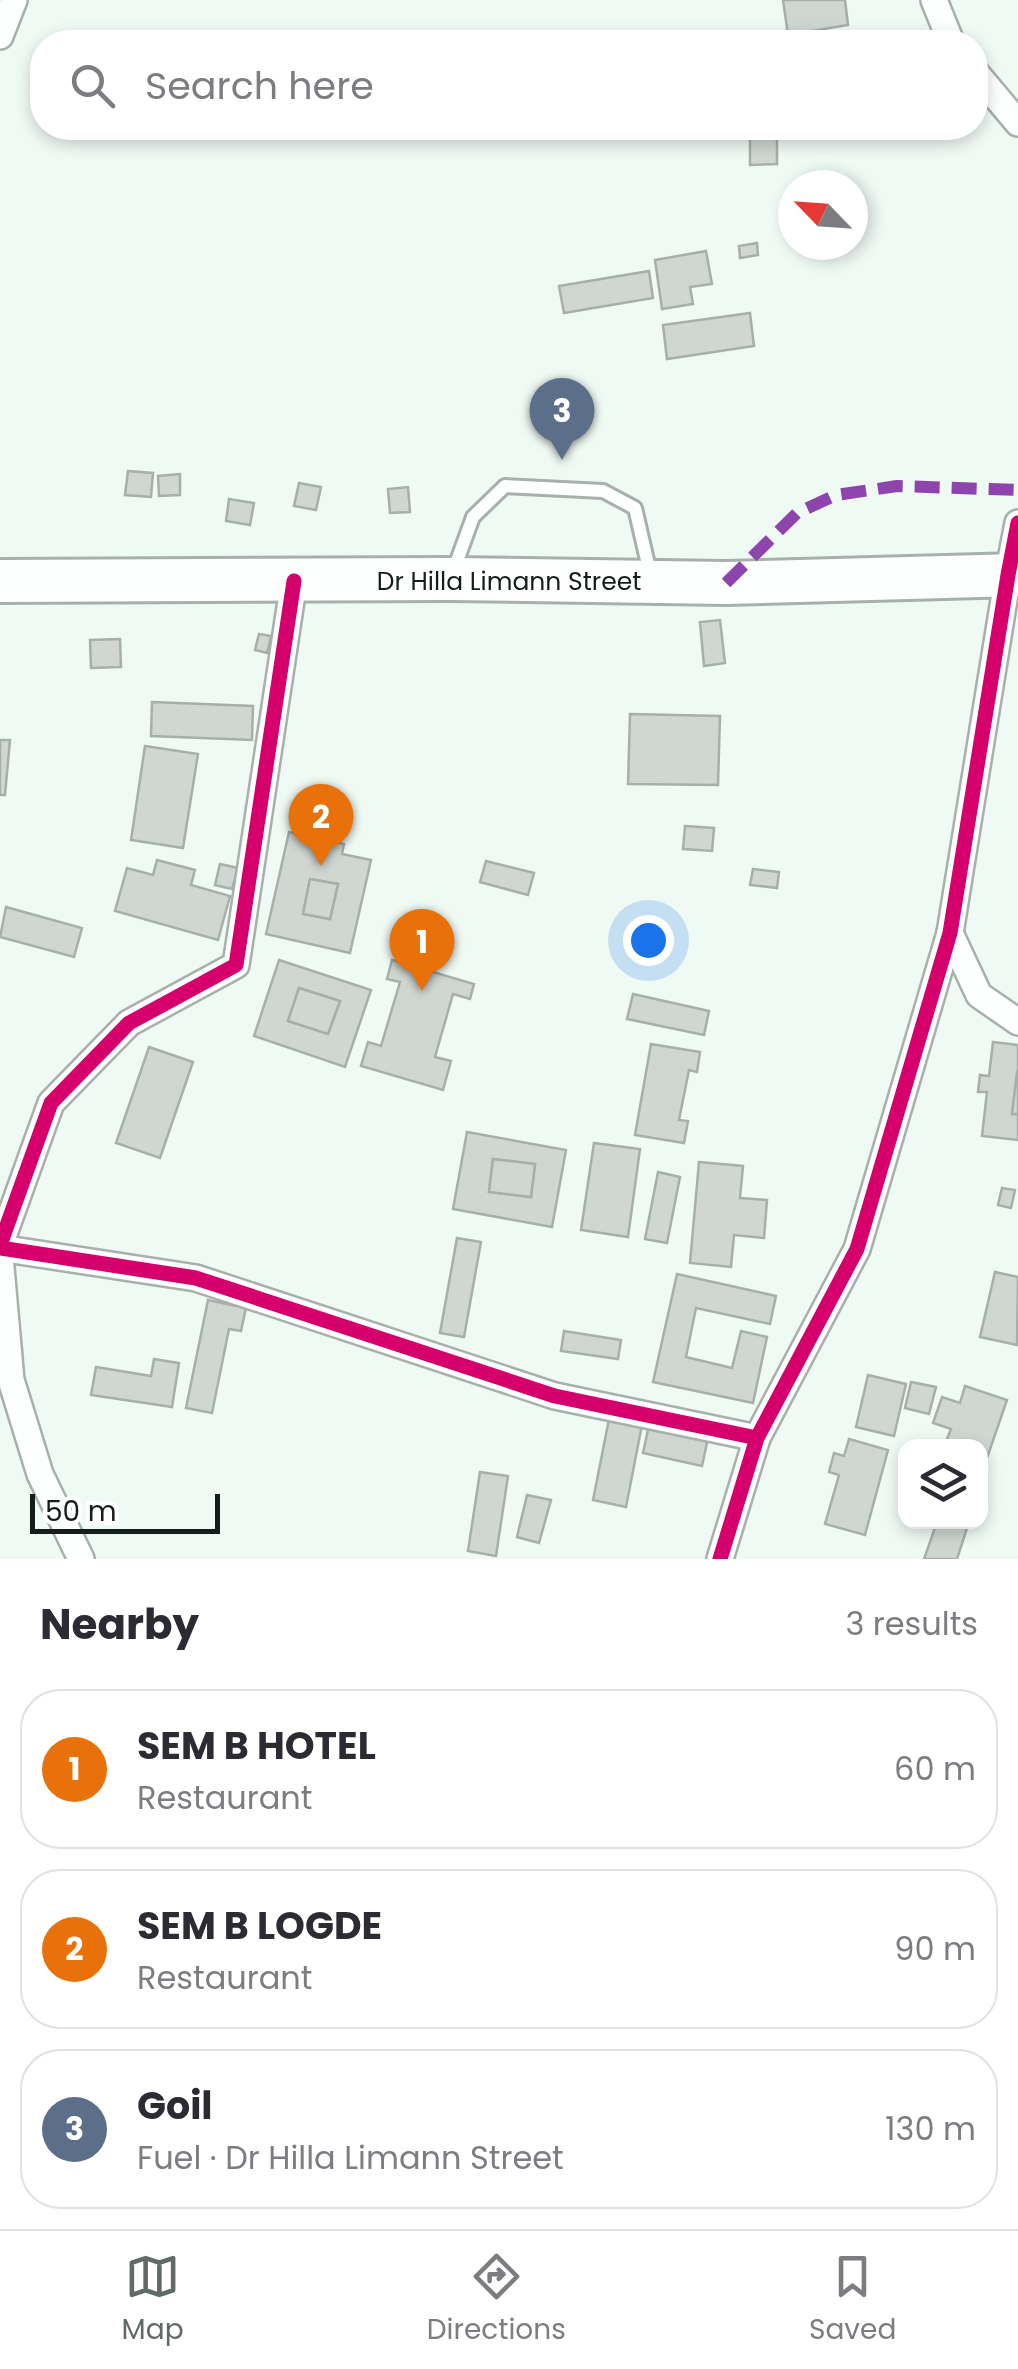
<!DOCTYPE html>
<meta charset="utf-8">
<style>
:root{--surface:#fff;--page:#f2f2f3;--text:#2b2b33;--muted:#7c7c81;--line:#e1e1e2;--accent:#616a66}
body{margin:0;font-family:Poppins,sans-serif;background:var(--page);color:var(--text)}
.controls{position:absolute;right:30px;bottom:30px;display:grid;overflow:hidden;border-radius:20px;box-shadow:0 5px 15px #0003}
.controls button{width:90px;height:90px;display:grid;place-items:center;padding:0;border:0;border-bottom:2px solid var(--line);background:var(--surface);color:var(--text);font:50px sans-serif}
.compass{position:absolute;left:778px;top:170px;width:90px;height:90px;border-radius:50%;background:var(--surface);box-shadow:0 5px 15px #0003;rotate:295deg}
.scale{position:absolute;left:30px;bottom:25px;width:190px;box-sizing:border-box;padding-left:10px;border:5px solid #141d19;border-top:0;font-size:28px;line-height:35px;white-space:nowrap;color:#141d19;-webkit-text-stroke:8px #fff;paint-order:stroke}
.you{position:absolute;left:648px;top:940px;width:35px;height:35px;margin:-25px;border:8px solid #fff;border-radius:50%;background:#1a73e8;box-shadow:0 0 0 15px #1a73e833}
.badge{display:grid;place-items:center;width:65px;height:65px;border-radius:50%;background:var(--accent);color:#fff;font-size:32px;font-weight:700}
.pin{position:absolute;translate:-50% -82px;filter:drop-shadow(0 2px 5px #0008)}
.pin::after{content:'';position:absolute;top:52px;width:35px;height:30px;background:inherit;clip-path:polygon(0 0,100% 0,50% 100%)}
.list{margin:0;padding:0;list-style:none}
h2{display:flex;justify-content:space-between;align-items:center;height:130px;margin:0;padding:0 40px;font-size:42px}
h2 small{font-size:32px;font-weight:400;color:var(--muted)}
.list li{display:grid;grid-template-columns:65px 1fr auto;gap:30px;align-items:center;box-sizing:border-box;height:160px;margin:0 20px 20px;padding:0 20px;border:2px solid var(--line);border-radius:40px}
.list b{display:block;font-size:38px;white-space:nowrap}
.list p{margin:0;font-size:32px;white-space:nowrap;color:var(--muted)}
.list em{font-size:32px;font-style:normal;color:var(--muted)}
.icon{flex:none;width:55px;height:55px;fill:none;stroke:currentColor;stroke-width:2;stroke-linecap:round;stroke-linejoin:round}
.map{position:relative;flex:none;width:1018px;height:1559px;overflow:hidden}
.search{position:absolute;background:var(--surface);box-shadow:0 5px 15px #0003;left:30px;right:30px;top:30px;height:110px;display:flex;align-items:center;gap:25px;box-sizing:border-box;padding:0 35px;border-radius:40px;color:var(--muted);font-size:38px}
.sheet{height:670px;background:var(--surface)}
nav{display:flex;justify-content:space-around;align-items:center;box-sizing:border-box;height:140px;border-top:2px solid var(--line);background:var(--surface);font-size:28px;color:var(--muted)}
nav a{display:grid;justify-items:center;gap:5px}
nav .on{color:var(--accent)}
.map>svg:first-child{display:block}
.building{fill:#d0d7d2;stroke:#a7afaa;stroke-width:2.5;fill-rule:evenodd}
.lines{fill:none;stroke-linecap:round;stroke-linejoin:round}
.service-casing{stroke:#a8b0ac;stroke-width:18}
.minor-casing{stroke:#a8b0ac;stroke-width:30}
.trunk-casing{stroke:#a8b0ac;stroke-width:48}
.service{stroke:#fdfefe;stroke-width:12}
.minor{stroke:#fdfefe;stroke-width:25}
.trunk{stroke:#fdfefe;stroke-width:42}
.quiet{stroke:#8e44ad;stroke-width:12;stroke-dasharray:25 12;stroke-linecap:butt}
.cycleway-casing{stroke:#fff;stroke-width:21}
.cycleway{stroke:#d6006c;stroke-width:15}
.labels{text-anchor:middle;stroke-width:8;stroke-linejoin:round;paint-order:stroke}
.street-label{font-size:25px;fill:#141d19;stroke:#fff}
</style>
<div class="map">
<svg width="1018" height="1559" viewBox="0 0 1018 1559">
<rect width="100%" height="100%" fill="#f0faf5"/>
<g class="building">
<path d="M783 0H845L848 25 788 35Z"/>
<path d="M742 128H777V164L750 165V134H742Z"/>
<path d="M757 243 758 255 740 258 739 246Z"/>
<path d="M706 251 712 284 690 287 693 304 662 309 655 260Z"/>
<path d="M649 271 653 298 564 313 559 286Z"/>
<path d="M750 313 754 346 667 359 663 325Z"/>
<path d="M128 471 153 473 151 497 125 495Z"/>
<path d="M180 474V495L159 496 158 476Z"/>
<path d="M299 483 321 487 316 510 294 506Z"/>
<path d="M408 487 410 512 390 513 388 489Z"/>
<path d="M229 499 254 503 250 525 226 521Z"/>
<path d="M720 620 725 663 704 666 700 622Z"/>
<path d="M259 634 271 636 267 653 255 650Z"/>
<path d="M120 639 121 667 91 668 90 640Z"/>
<path d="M152 702 253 706 252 740 151 736Z"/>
<path d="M630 714 720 716 718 785 628 784Z"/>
<path d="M0 740H10L5 795H0Z"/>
<path d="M145 746 198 754 183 848 131 840Z"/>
<path d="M685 826 714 828 712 851 683 849Z"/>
<path d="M289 832 344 844 342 854 371 860 350 953 266 934ZM310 879 338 884 330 919 303 914Z"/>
<path d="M157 860 195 870 191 885 230 896 218 940 115 911 127 868 153 875Z"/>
<path d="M486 861 534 873 528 895 480 882Z"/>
<path d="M220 864 238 868 232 889 215 885Z"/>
<path d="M753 869 779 872 777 888 750 885Z"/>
<path d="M310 879 338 884 330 919 303 914Z"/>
<path d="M6 907 82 928 74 957 0 937Z"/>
<path d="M279 960 371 990 345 1067 254 1036ZM299 988 340 1001 328 1034 288 1021Z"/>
<path d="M392 960 474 984 470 999 453 994 435 1057 451 1061 443 1090 361 1066 368 1042 381 1046 400 982 387 979Z"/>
<path d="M299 988 340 1001 328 1034 288 1021Z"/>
<path d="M633 994 709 1011 704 1035 627 1019Z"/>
<path d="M993 1042 1018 1045V1072L1012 1114H1018V1140L982 1136 987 1092H978L980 1075 989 1076Z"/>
<path d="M651 1044 700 1052 697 1072 689 1070 679 1120 688 1121 684 1143 635 1135Z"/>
<path d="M149 1047 193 1062 160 1158 116 1143Z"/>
<path d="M1017 1072H1018V1114H1012Z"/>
<path d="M467 1132 566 1150 552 1227 453 1209ZM493 1159 535 1164 531 1197 489 1192Z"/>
<path d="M594 1143 640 1149 628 1237 581 1230Z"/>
<path d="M493 1159 535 1164 531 1197 489 1192Z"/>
<path d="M699 1162 743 1166 740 1198 767 1200 764 1238 734 1235 731 1267 690 1263Z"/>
<path d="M658 1172 680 1177 667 1243 645 1239Z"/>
<path d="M1002 1188 1015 1190 1011 1208 998 1205Z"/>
<path d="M457 1238 481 1242 464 1337 440 1333Z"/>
<path d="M995 1272 1018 1277 1017 1345 980 1337Z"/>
<path d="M677 1274 776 1296 770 1324 696 1308 686 1357 732 1368 741 1331 767 1337 753 1403 653 1382Z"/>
<path d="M208 1300 246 1308 241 1331 229 1329 212 1413 186 1408Z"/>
<path d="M564 1331 621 1340 618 1359 561 1351Z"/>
<path d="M154 1359 179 1363 172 1407 91 1395 96 1367 151 1376Z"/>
<path d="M868 1375 906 1384 894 1436 856 1427Z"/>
<path d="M911 1382 936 1387 929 1414 905 1408Z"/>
<path d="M965 1386 1007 1400 987 1458 980 1456V1446L945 1444 951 1429 933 1423 942 1397 960 1403Z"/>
<path d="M609 1419 642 1425 626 1507 593 1500Z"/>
<path d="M649 1425 708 1438 702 1466 643 1453Z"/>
<path d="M849 1439 888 1450 865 1535 825 1524 839 1475 829 1472 834 1453 844 1456Z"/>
<path d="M480 1472 508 1476 496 1556 468 1551Z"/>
<path d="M527 1495 551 1500 539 1543 517 1537Z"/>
<path d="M937 1522H969L957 1559H924Z"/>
</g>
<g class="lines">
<g class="service-casing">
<path id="service" d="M453 572 473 517 505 486 603 491 635 508 650 573"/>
</g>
<g class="minor-casing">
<g id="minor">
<path d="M934 0 951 42"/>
<path d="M0 36 14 0"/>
<path d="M976 73 1018 123"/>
<path d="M950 933 979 995 1018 1022"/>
<path d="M0 1245 51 1103 129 1023 236 965 294 581"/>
<path d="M0 1248 196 1278 555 1396 757 1438"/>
<path d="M0 1256 11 1380 40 1474 81 1559"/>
<path d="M720 1559 757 1438 857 1249 950 933 1008 575 1018 523"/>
</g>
</g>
<g class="trunk-casing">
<path id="trunk" d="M0 581 450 579 726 583 1018 575"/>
</g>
<use href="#service" class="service"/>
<use href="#minor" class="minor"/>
<use href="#trunk" class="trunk"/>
<path class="quiet" d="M726 583 797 513 836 495 897 486 1018 490"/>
<g class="cycleway-casing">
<g id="cycleway">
<path d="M0 1245 51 1103 129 1023 236 965 294 581"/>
<path d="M0 1248 196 1278 555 1396 757 1438"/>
<path d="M720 1559 757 1438 857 1249 950 933 1008 575 1018 523"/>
</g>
</g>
<use href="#cycleway" class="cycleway"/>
</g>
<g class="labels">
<g class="street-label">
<text x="509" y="590">Dr Hilla Limann Street</text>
</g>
</g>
</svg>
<div class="controls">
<button><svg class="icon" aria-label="layers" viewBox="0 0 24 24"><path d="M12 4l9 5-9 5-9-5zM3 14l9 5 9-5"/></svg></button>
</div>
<svg class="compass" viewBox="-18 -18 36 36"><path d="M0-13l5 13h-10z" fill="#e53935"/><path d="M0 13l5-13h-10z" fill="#7c7c81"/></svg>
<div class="scale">50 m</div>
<div class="you"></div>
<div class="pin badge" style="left:422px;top:991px;background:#e8710a">1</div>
<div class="pin badge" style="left:321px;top:866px;background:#e8710a">2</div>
<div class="pin badge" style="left:562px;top:460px;background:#5c6f8a">3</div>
<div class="search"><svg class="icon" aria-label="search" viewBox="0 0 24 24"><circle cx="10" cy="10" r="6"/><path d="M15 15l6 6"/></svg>Search here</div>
</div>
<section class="sheet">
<h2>Nearby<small>3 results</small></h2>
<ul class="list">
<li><span class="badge" style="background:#e8710a">1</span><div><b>SEM B HOTEL</b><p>Restaurant</p></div><em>60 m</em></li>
<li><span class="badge" style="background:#e8710a">2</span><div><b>SEM B LOGDE</b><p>Restaurant</p></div><em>90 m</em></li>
<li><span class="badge" style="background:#5c6f8a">3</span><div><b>Goil</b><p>Fuel · Dr Hilla Limann Street</p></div><em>130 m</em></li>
</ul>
</section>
<nav>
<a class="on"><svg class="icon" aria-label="map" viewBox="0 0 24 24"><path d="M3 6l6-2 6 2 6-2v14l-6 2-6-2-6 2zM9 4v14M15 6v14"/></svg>Map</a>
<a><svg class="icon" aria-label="directions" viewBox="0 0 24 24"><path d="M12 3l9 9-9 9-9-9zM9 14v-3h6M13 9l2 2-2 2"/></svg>Directions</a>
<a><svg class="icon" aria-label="saved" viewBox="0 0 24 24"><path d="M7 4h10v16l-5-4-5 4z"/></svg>Saved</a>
</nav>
